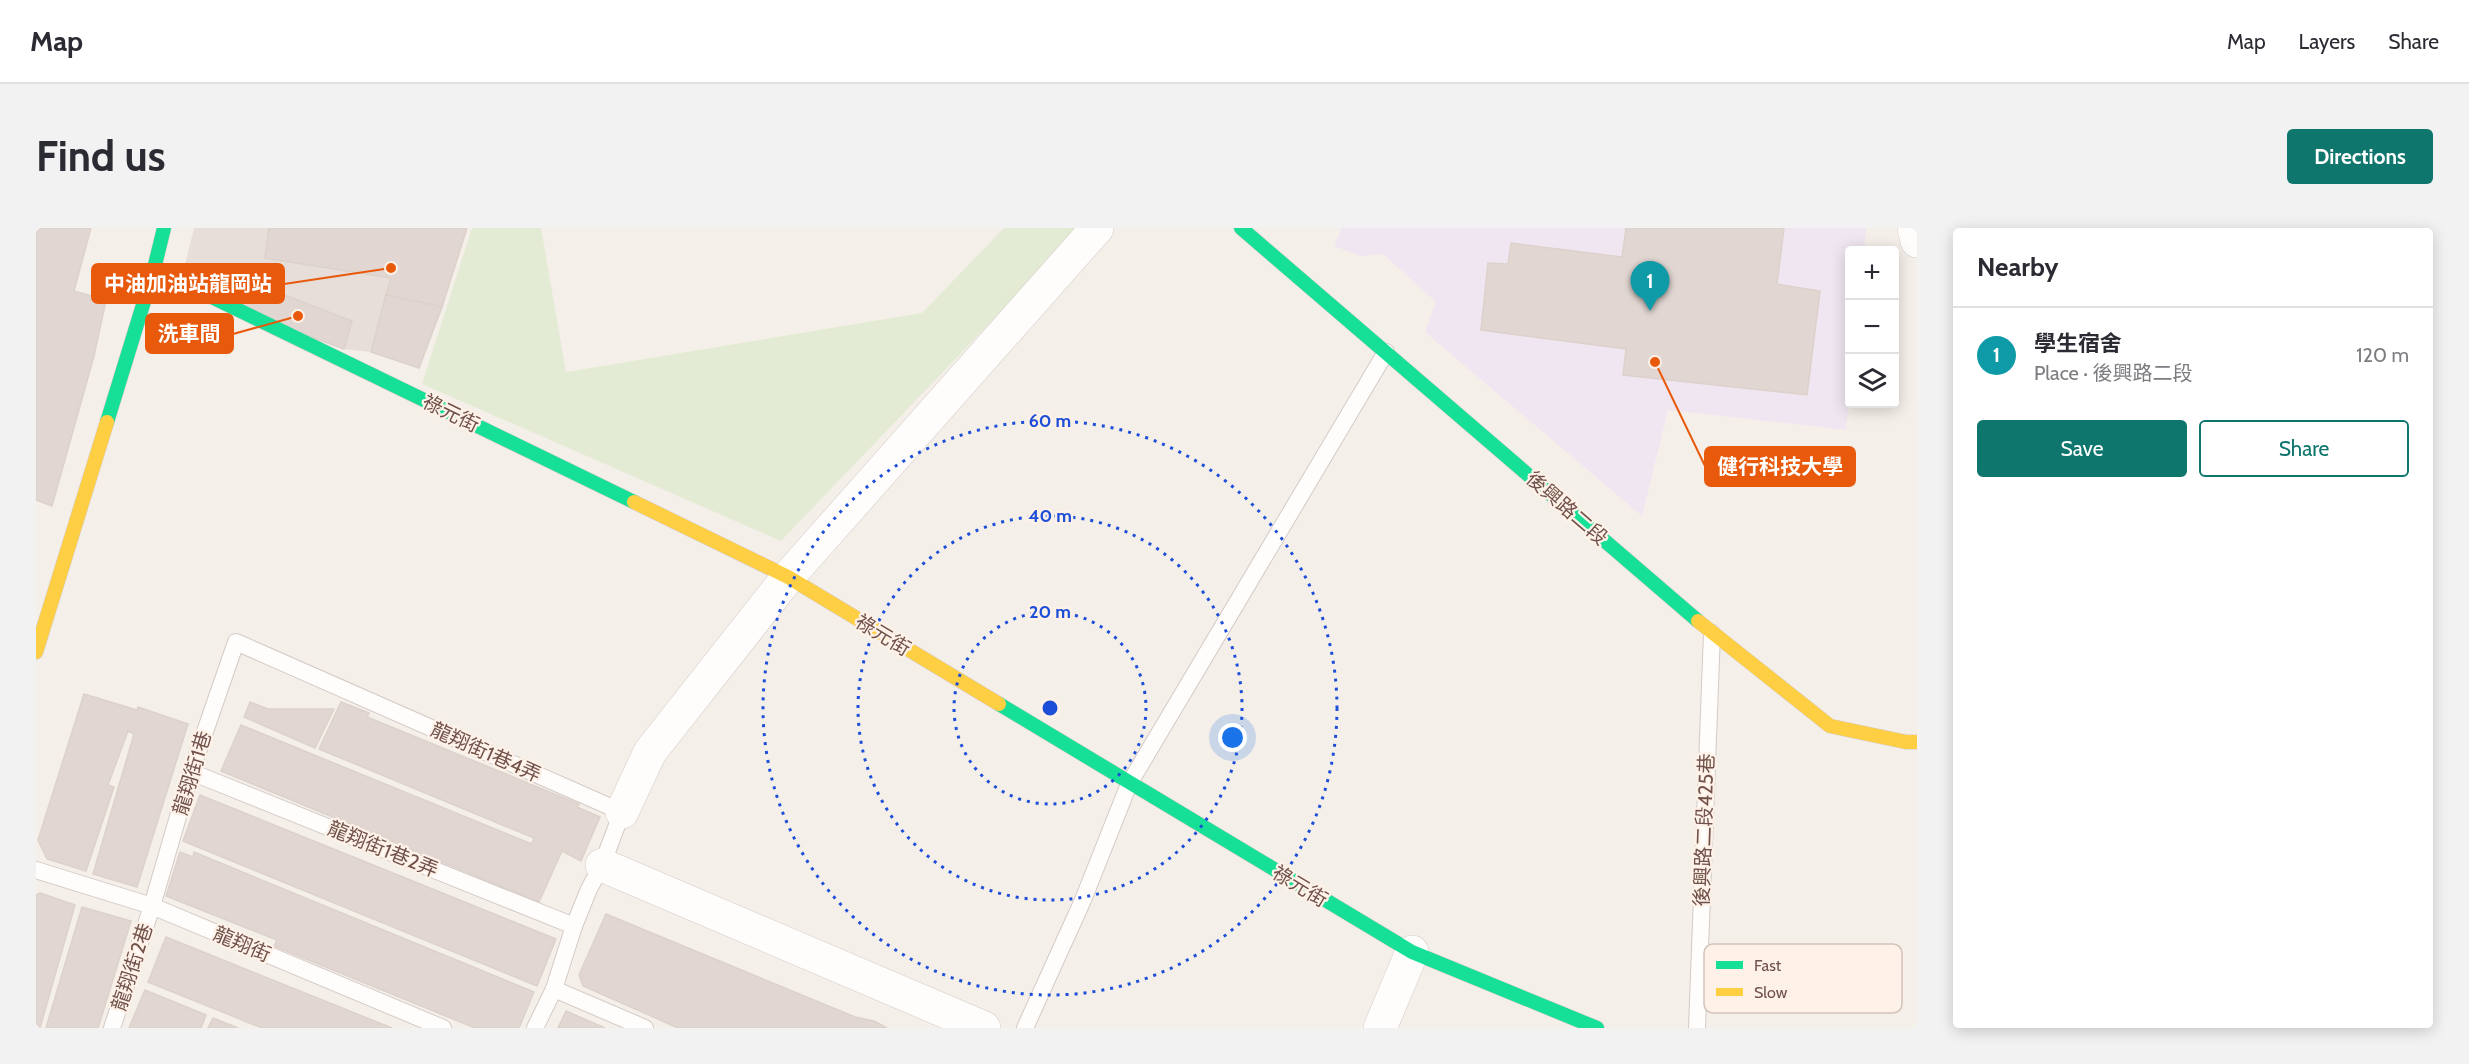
<!DOCTYPE html>
<meta charset="utf-8">
<style>
:root{--surface:#fff;--page:#f2f2f3;--text:#2b2b33;--muted:#7c7c81;--line:#e1e1e2;--accent:#0f766e}
body{margin:0;font-family:Cabin,"Noto Sans TC",sans-serif;background:var(--page);color:var(--text)}
.controls{position:absolute;right:18px;top:18px;display:grid;overflow:hidden;border-radius:6px;box-shadow:0 3px 15px #0003}
.controls button{width:54px;height:54px;display:grid;place-items:center;padding:0;border:0;border-bottom:2px solid var(--line);background:var(--surface);color:var(--text);font:30px sans-serif}
.you{position:absolute;left:1197px;top:510px;width:21px;height:21px;margin:-15px;border:4px solid #fff;border-radius:50%;background:#1a73e8;box-shadow:0 0 0 9px #1a73e833}
.badge{display:grid;place-items:center;width:39px;height:39px;border-radius:50%;background:var(--accent);color:#fff;font-size:20px;font-weight:700}
.pin{position:absolute;translate:-50% -50px;filter:drop-shadow(0 2px 3px #0008)}
.pin::after{content:'';position:absolute;top:32px;width:21px;height:18px;background:inherit;clip-path:polygon(0 0,100% 0,50% 100%)}
.list{margin:0;padding:0;list-style:none}
h2{display:flex;justify-content:space-between;align-items:center;height:78px;margin:0;padding:0 24px;font-size:26px}
h2 small{font-size:20px;font-weight:400;color:var(--muted)}
.list li{display:grid;grid-template-columns:39px 1fr auto;gap:18px;align-items:center;box-sizing:border-box;height:96px;padding:0 24px;border-top:2px solid var(--line)}
.list b{display:block;font-size:22px;white-space:nowrap}
.list p{margin:0;font-size:20px;white-space:nowrap;color:var(--muted)}
.list em{font-size:20px;font-style:normal;color:var(--muted)}
.actions{display:flex;gap:12px;padding:18px 24px}
.actions a{flex:1;padding:14px 0;border:2px solid var(--accent);border-radius:6px;text-align:center;font-size:21px;color:var(--accent)}
.actions .main{background:var(--accent);color:#fff}
.icon{flex:none;width:33px;height:33px;fill:none;stroke:currentColor;stroke-width:2;stroke-linecap:round;stroke-linejoin:round}
.map{position:relative;flex:none;width:1881px;height:800px;overflow:hidden;border-radius:6px}
header{display:flex;align-items:center;gap:36px;box-sizing:border-box;height:84px;padding:0 30px;background:var(--surface);border-bottom:2px solid var(--line)}
header strong{font-size:28px}
nav{display:flex;gap:33px;margin-inline-start:auto;font-size:21px}
.intro{display:flex;align-items:center;justify-content:space-between;box-sizing:border-box;height:144px;padding:0 36px}
h1{margin:0;font-size:42px}
.button{padding:15px 27px;border-radius:6px;background:var(--accent);color:#fff;font-size:21px;font-weight:700}
main{display:flex;gap:36px;padding:0 36px}
aside{flex:1;background:var(--surface);border-radius:6px;box-shadow:0 3px 15px #0003}
.map>svg:first-child{display:block}
.industrial{fill:#e7ded9}
.education{fill:#f0e6f1}
.green{fill:#e4ebd4}
.building{fill:#e1d6d1;stroke:#ddd1cb;stroke-width:1.5}
.lines{fill:none;stroke-linecap:round;stroke-linejoin:round}
.lane-casing{stroke:#d4cac6;stroke-width:18}
.street-casing{stroke:#d4cac6;stroke-width:34}
.fast-casing{stroke:#d4cac5;stroke-width:15}
.slow-casing{stroke:#d4cac5;stroke-width:15}
.lane{stroke:#fefdfc;stroke-width:16}
.street{stroke:#fefdfc;stroke-width:33}
.fast{stroke:#16e098;stroke-width:14}
.slow{stroke:#ffcf43;stroke-width:14}
.ring{fill:none;stroke:#1d4ed8;stroke-width:3;stroke-dasharray:3 6}
.labels{text-anchor:middle;stroke-width:4.5;stroke-linejoin:round;paint-order:stroke}
.street-label{font-size:20px;fill:#71524a;stroke:#fef2e8}
.key{fill:#fef2e8;stroke:#d4c2b9;stroke-width:1.5}
.key-label{font-size:16px;fill:#71524a}
.centre{fill:#1d4ed8;stroke:#fef2e8;stroke-width:3}
.ring-label{font-size:18px;text-anchor:middle;font-weight:bold;fill:#1d4ed8;stroke:#fef2e8;stroke-width:4.5;stroke-linejoin:round;paint-order:stroke}
.leader{fill:none;stroke:#e8590c;stroke-width:2}
.callout-dot{fill:#e8590c;stroke:#fef2e8;stroke-width:2}
.callout{fill:#e8590c;stroke:#e8590c;stroke-width:2}
.callout-label{font-size:21px;text-anchor:middle;font-weight:bold;fill:#fff}
</style>
<header>
<strong>Map</strong>
<nav><a>Map</a><a>Layers</a><a>Share</a></nav>
</header>
<div class="intro"><h1>Find us</h1><a class="button">Directions</a></div>
<main>
<div class="map">
<svg width="1881" height="800" viewBox="0 0 1881 800">
<rect width="100%" height="100%" fill="#f5efe9"/>
<path class="industrial" d="M158 0H429L383 140 335 124 308 121 145 53Z"/>
<path class="education" d="M1306 0H1830L1828 22H1814V164L1810 202 1632 182 1606 288 1389 104 1400 74 1347 26 1325 28 1298 18Z"/>
<path class="green" d="M436 0H505L530 144 886 85 968 0H1045L745 313 386 156Z"/>
<g class="building">
<path d="M0 0H55L38 63 70 72 58 128 16 278 0 272Z"/>
<path d="M233 0H431L406 79 350 67 355 50 229 30Z"/>
<path d="M1590 0H1748L1741 56 1784 63 1771 167 1587 147 1590 121 1445 102 1452 35 1472 36 1475 15 1586 29Z"/>
<path d="M217 55 316 93 308 121 208 84Z"/>
<path d="M350 67 406 79 383 140 335 124Z"/>
<path d="M48 466 101 482 102 479 152 496 101 659 57 646 98 506 92 503 72 557 78 559 50 643 11 631 2 612Z"/>
<path d="M214 474 232 481H298L279 520 208 489Z"/>
<path d="M305 474 333 485 331 489 543 576 541 579 564 589 545 633 526 623 503 674 185 543 205 497 496 616 498 610 283 521Z"/>
<path d="M164 567 520 711 501 758 147 613Z"/>
<path d="M144 624 157 629 158 624 498 764 483 800H439L238 718 241 712 130 668Z"/>
<path d="M4 665 39 677 4 800H0V667Z"/>
<path d="M46 679 95 693 62 800H10Z"/>
<path d="M570 686 819 789 838 793 851 800H642L547 758 543 747Z"/>
<path d="M130 709 356 800H226L112 754Z"/>
<path d="M109 762 170 787 165 800H93Z"/>
<path d="M530 783 569 800H522Z"/>
<path d="M177 790 202 800H172Z"/>
</g>
<g class="lines">
<g class="lane-casing">
<g id="lane">
<path d="M155 544 538 698"/>
<path d="M0 642 116 678 407 800"/>
<path d="M518 761 609 800"/>
<path d="M76 800 116 678 155 544 200 414 586 584 566 637 553 661 538 698 518 761 499 800"/>
<path d="M989 800 1047 672 1093 556 1350 124"/>
<path d="M1661 800 1676 405"/>
</g>
</g>
<g class="street-casing">
<g id="street">
<path d="M1878 0 1881 13"/>
<path d="M586 584 614 524 752 349 1061 0"/>
<path d="M566 637 948 800"/>
<path d="M1344 800 1376 724"/>
</g>
</g>
<g class="fast-casing">
<g id="fast">
<path d="M1205 0 1662 393"/>
<path d="M118 41 598 274"/>
<path d="M71 194 118 41 128 0"/>
<path d="M963 476 1376 724 1561 800"/>
</g>
</g>
<g class="slow-casing">
<g id="slow">
<path d="M598 274 752 349 963 476"/>
<path d="M1662 393 1794 498 1870 514H1881"/>
<path d="M0 424 71 194"/>
</g>
</g>
<use href="#lane" class="lane"/>
<use href="#street" class="street"/>
<use href="#fast" class="fast"/>
<use href="#slow" class="slow"/>
</g>
<g class="ring">
<circle cx="1014" cy="480" r="96"/>
<circle cx="1014" cy="480" r="192"/>
<circle cx="1014" cy="480" r="287"/>
</g>
<g class="labels">
<g class="street-label">
<text transform="translate(415 185) rotate(26)" y="7">祿元街</text>
<text transform="translate(1531 280) rotate(41)" y="7">後興路二段</text>
<text transform="translate(847 407) rotate(31)" y="7">祿元街</text>
<text transform="translate(450 524) rotate(24)" y="7">龍翔街1巷4弄</text>
<text transform="translate(156 545) rotate(-73)" y="7">龍翔街1巷</text>
<text transform="translate(1668 602) rotate(-88)" y="7">後興路二段425巷</text>
<text transform="translate(347 621) rotate(22)" y="7">龍翔街1巷2弄</text>
<text transform="translate(1264 658) rotate(31)" y="7">祿元街</text>
<text transform="translate(206 716) rotate(23)" y="7">龍翔街</text>
<text transform="translate(96 739) rotate(-72)" y="7">龍翔街2巷</text>
</g>
</g>
<rect x="1668" y="716" width="198" height="69" rx="9" class="key"/>
<rect x="1680" y="733" width="27" height="8" fill="#16e098"/>
<rect x="1680" y="760" width="27" height="8" fill="#ffcf43"/>
<g class="key-label">
<text x="1718" y="743">Fast</text>
<text x="1718" y="770">Slow</text>
</g>
<circle cx="1014" cy="480" r="9" class="centre"/>
<g class="ring-label">
<text x="1014" y="199">60 m</text>
<text x="1014" y="294">40 m</text>
<text x="1014" y="390">20 m</text>
</g>
<path class="leader" d="M355 40L248 56M262 88L197 106M1619 134L1669 238"/>
<g class="callout-dot">
<circle cx="355" cy="40" r="6"/>
<circle cx="262" cy="88" r="6"/>
<circle cx="1619" cy="134" r="6"/>
</g>
<g class="callout">
<rect x="56" y="36" width="192" height="39" rx="6"/>
<rect x="110" y="86" width="87" height="39" rx="6"/>
<rect x="1669" y="219" width="150" height="39" rx="6"/>
</g>
<g class="callout-label">
<text x="152" y="63">中油加油站龍岡站</text>
<text x="153" y="113">洗車間</text>
<text x="1744" y="246">健行科技大學</text>
</g>
</svg>
<div class="controls">
<button>+</button>
<button>−</button>
<button><svg class="icon" aria-label="layers" viewBox="0 0 24 24"><path d="M12 4l9 5-9 5-9-5zM3 14l9 5 9-5"/></svg></button>
</div>
<div class="you"></div>
<div class="pin badge" style="left:1614px;top:83px;background:#0f9aa8">1</div>
</div>
<aside>
<h2>Nearby<small></small></h2>
<ul class="list">
<li><span class="badge" style="background:#0f9aa8">1</span><div><b>學生宿舍</b><p>Place · 後興路二段</p></div><em>120 m</em></li>
</ul>
<div class="actions"><a class="main">Save</a><a>Share</a></div>
</aside>
</main>
